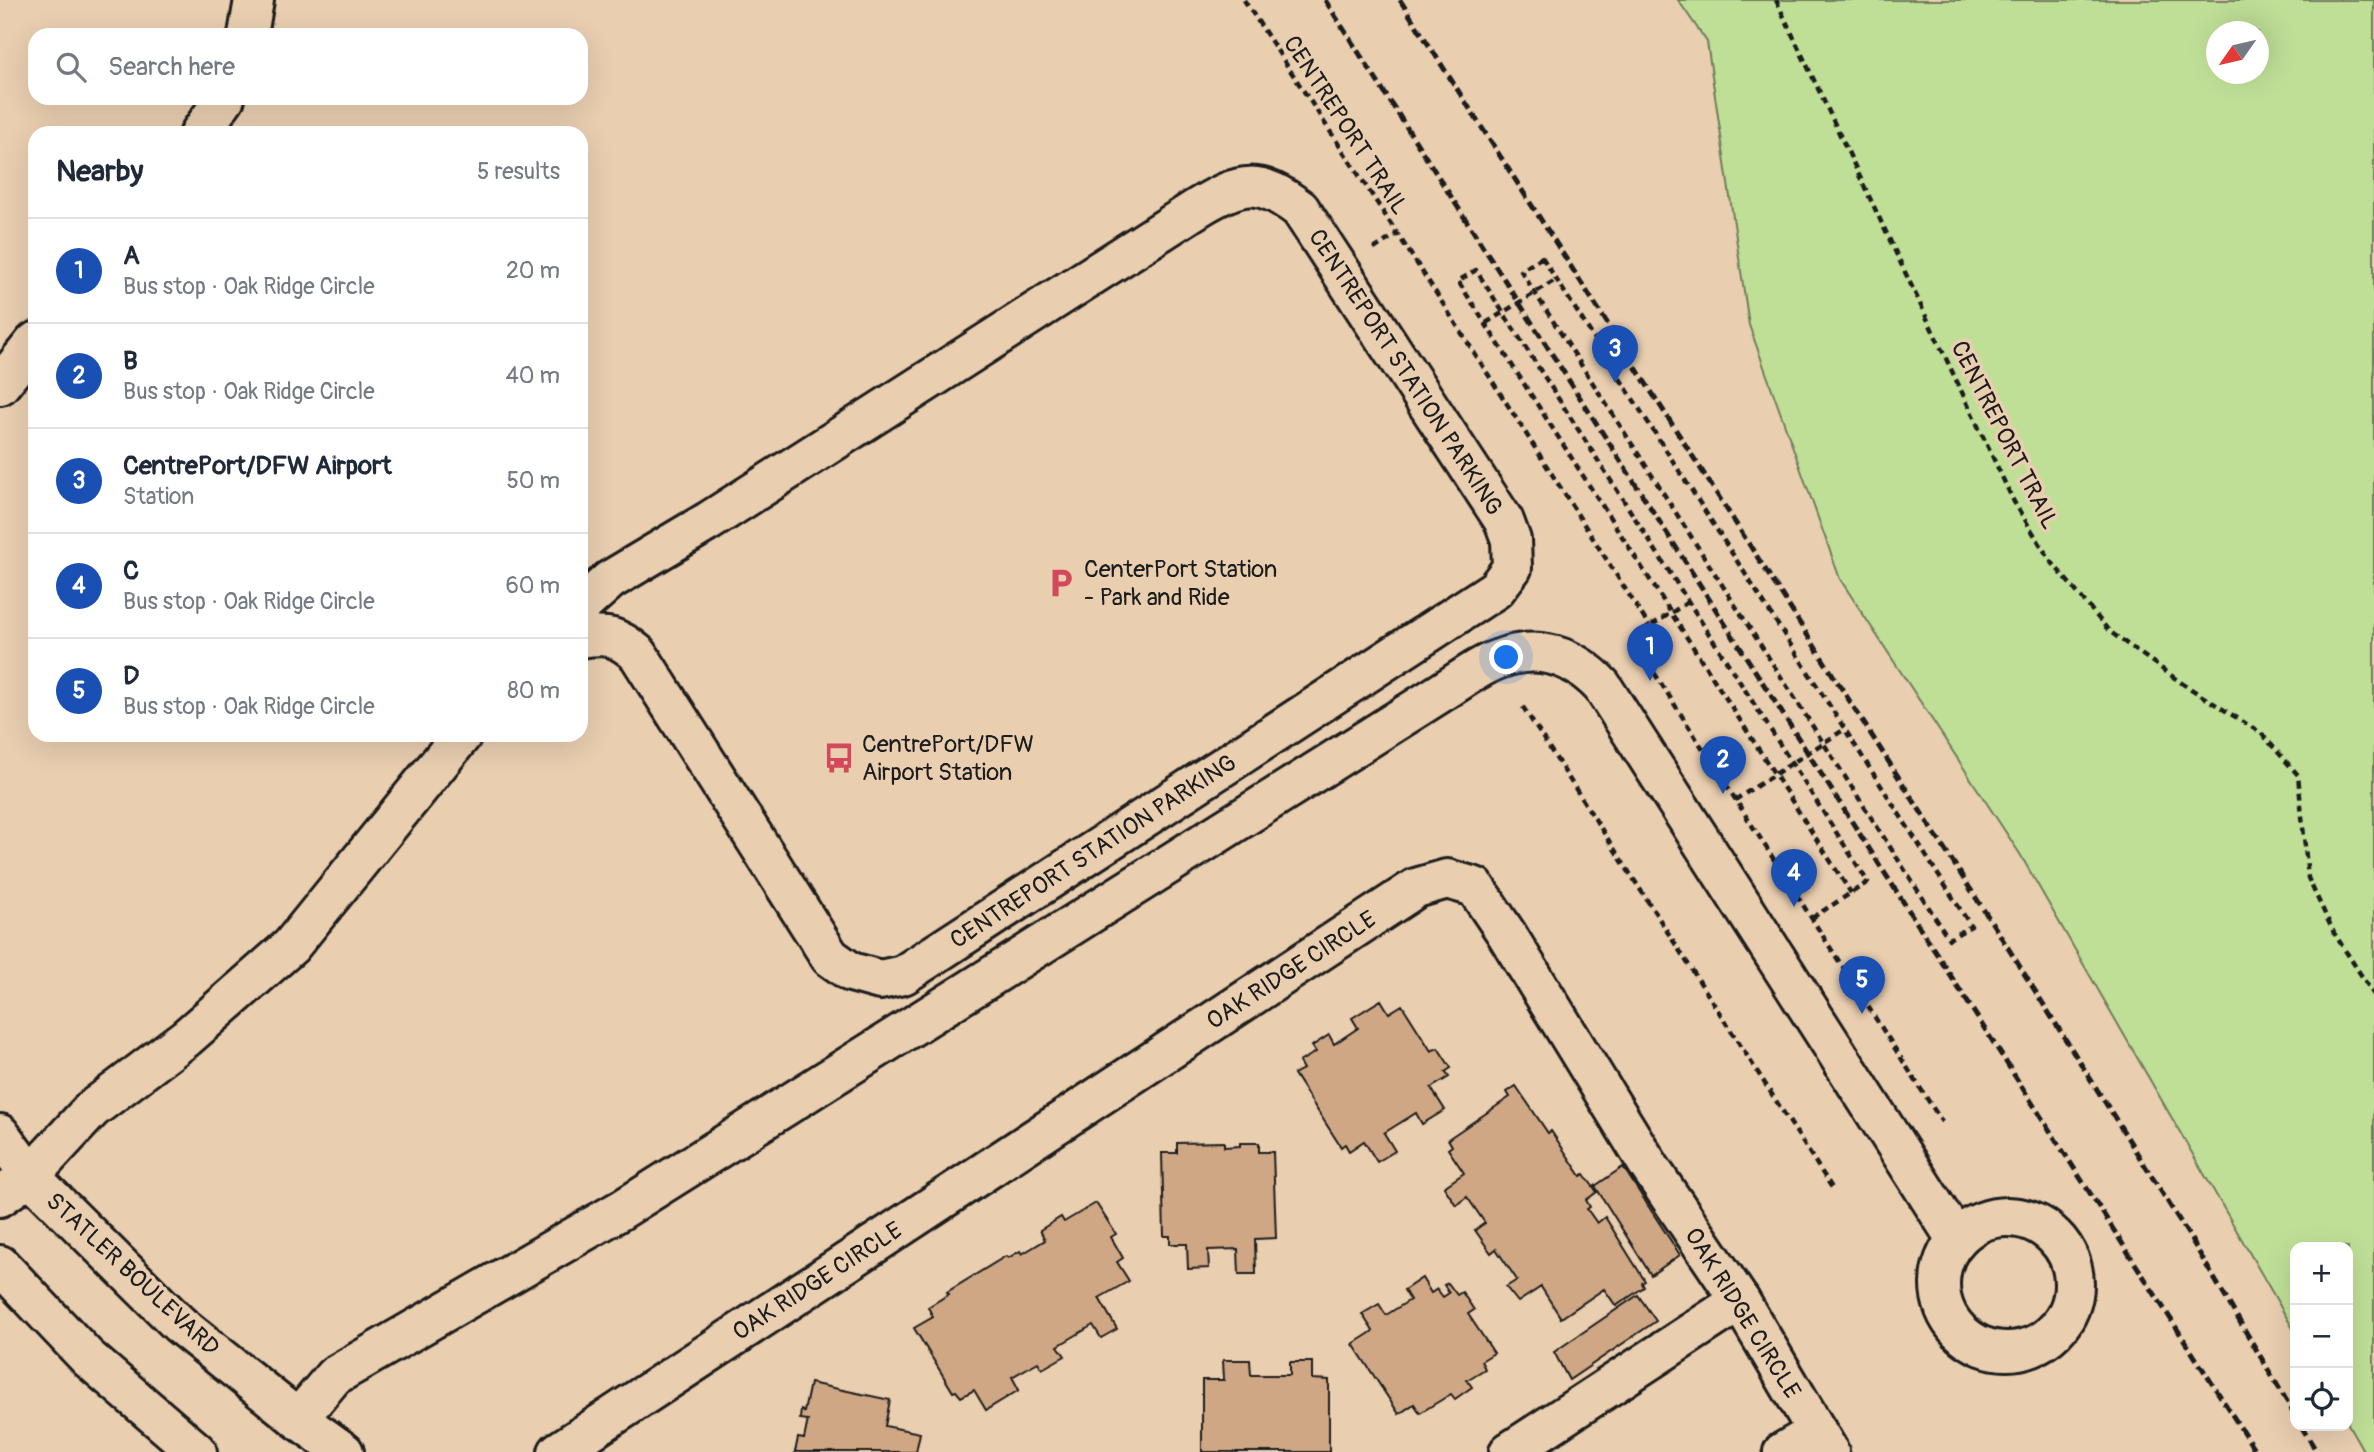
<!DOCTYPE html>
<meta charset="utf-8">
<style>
:root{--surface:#fff;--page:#f2f2f3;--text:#1f2937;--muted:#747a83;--line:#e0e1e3;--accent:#1a73e8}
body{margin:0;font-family:Pangolin,sans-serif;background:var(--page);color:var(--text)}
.controls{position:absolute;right:21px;bottom:21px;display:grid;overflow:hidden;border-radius:14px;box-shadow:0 7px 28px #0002}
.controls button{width:63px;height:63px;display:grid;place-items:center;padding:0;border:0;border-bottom:2px solid var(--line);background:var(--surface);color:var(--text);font:35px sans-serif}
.compass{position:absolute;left:2206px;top:21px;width:63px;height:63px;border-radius:50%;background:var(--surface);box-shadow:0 7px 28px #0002;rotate:236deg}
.you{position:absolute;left:1507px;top:658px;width:24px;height:24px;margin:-18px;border:5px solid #fff;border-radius:50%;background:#1a73e8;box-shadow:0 0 0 10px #1a73e833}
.badge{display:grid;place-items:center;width:46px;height:46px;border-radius:50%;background:var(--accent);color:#fff;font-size:23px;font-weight:700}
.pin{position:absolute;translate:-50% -58px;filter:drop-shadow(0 2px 4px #0008)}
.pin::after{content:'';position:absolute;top:37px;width:24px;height:21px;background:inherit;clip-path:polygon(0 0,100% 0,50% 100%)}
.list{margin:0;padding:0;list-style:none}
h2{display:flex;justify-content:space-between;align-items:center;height:91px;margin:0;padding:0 28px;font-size:30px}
h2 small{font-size:23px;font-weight:400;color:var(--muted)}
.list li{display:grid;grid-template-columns:46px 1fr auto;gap:21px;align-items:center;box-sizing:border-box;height:105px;padding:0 28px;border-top:2px solid var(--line)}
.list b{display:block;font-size:26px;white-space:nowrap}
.list p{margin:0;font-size:23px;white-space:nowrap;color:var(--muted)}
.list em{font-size:23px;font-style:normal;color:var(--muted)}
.icon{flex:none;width:38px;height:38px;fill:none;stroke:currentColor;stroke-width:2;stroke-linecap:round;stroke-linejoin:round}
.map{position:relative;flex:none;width:2374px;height:1452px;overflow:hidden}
.search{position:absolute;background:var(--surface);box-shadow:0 7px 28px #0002;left:28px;top:28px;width:560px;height:77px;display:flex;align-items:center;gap:18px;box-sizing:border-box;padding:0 24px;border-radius:21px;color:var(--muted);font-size:26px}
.panel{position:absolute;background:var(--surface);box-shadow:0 7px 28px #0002;left:28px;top:126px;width:560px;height:616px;border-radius:21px}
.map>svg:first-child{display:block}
.green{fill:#bfdf97;stroke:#6e7e5a;stroke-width:2;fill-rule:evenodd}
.building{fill:#cfa784;stroke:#1c1c1c;stroke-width:2}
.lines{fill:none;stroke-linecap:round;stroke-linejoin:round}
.minor-casing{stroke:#1c1c1c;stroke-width:44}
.path{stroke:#1c1c1c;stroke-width:4.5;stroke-dasharray:7 5;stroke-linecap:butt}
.minor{stroke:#e9ceb0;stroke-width:38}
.rail{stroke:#1c1c1c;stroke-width:5;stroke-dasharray:10 5;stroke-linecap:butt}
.labels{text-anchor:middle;stroke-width:7;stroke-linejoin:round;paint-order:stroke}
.street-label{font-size:24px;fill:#1c1c1c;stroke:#e9ceb0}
.poi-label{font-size:24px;fill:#1c1c1c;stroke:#e9ceb0;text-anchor:start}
</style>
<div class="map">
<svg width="2374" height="1452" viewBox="0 0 2374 1452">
<rect width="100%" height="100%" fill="#e9ceb0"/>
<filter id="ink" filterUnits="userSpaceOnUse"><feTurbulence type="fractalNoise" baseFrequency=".0143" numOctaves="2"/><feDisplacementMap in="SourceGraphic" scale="14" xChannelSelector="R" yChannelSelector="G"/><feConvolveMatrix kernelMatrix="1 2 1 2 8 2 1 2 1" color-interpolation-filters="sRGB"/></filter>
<g filter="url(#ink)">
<path class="green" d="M1678 0H2374V1452H2364L2348 1424V1247H2295V1332L2020 854 1840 579 1749 325 1707 42ZM2216 32H2258V74H2216Z"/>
<g class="building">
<path d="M1381 1000 1389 1013 1402 1005 1431 1051 1438 1048 1451 1068 1445 1072 1449 1077 1431 1088 1445 1110 1422 1124 1416 1113 1384 1133 1395 1151 1377 1162 1364 1141 1349 1151 1345 1144 1341 1147 1294 1074 1303 1069 1299 1062 1316 1052 1312 1046 1329 1035 1334 1044 1358 1028 1352 1018Z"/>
<path d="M1516 1086 1548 1133 1551 1131 1581 1176 1584 1174 1597 1192 1586 1200 1590 1207 1587 1209 1597 1223 1605 1217 1645 1281 1642 1283 1644 1287 1616 1306 1604 1289 1561 1318 1541 1287 1518 1302 1506 1287 1517 1280 1496 1249 1491 1253 1475 1230 1485 1223 1467 1197 1456 1205 1444 1187 1464 1173 1448 1149 1452 1146 1448 1139 1510 1097 1507 1092Z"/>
<path d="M1224 1142V1147L1240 1146V1143H1259V1152H1273L1276 1238 1255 1239 1256 1274H1239L1238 1249 1208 1250 1209 1268 1188 1269 1187 1244H1170V1236H1164L1162 1153H1177V1143Z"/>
<path d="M1623 1167 1680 1255 1651 1275 1595 1186Z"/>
<path d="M1096 1203 1116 1234 1111 1237 1123 1258 1117 1262 1129 1281 1099 1298 1117 1329 1101 1338 1093 1325 1058 1346 1065 1356 1042 1369 1038 1362 1012 1377 1019 1390 986 1410 974 1390 961 1397 956 1391 953 1392 914 1328 933 1317 928 1307 949 1294 947 1292 1006 1256 1008 1258 1020 1251 1022 1254 1045 1240 1040 1230 1061 1217 1064 1222Z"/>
<path d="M1422 1278 1431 1293 1437 1289 1443 1297 1449 1293 1444 1285 1448 1283 1457 1295 1462 1292 1474 1310 1468 1314 1494 1353 1481 1361 1485 1369 1467 1380 1472 1387 1455 1399 1451 1394 1420 1413 1414 1404 1399 1414 1353 1344 1373 1331 1362 1314 1379 1304 1386 1315 1410 1300 1404 1290Z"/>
<path d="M1638 1295 1656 1321 1569 1380 1554 1352Z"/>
<path d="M1223 1360H1250L1251 1375H1290V1362H1312V1379L1329 1380V1452H1202V1380H1224Z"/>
<path d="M810 1383 890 1400 885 1426 920 1433 916 1452H795L798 1438 804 1439 808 1420 800 1419 801 1410 804 1412Z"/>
</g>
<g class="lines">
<g class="minor-casing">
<g id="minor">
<path d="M248 35 254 0"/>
<path d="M200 133 225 98"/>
<path d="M0 385 35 342"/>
<path d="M581 606 610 580 709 521 1199 207C1242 181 1259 178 1300 209L1504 521 1511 540 1512 568 1496 589 903 975 880 980 851 972 830 957 638 654C617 636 608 634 581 638"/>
<path d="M0 1134 30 1176 179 1324 298 1419 344 1452"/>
<path d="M0 1197 30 1176 92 1109 186 1038 291 946 462 735"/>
<circle cx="2007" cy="1284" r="67"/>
<path d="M0 1265 88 1358 197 1452"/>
<path d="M298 1419 334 1376 621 1210 1442 692C1460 681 1479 666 1499 659 1538 644 1574 656 1602 686L1956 1239"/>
<path d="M558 1452 1416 888 1447 879 1475 887 1506 933 1649 1166 1740 1301 1829 1452"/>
<path d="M1509 1452 1740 1301"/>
<path d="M1783 1452 1817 1432"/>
</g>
</g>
<g class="path">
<path d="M1244 0 1429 282 1649 626"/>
<path d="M1776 0 2014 502 2050 560 2109 631 2183 684 2261 733 2298 775 2308 878 2334 933 2374 995"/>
<path d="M1374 249 1397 234"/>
<path d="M1542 257 1971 926 1949 939 1521 271Z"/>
<path d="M1486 323 1557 279"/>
<path d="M1688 602 1632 638 1942 1122"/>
<path d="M1523 707 1834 1191"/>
<path d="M1735 800 1845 729"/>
<path d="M1812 918 1868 882 1476 270 1458 281 1851 893"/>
</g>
<use href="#minor" class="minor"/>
<g class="rail">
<path d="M1325 0 2256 1452"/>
<path d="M1400 0 2003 940 2188 1234 2295 1415"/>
<path d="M2301 1426 2317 1452"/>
</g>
</g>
</g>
<defs>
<g id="parking-bare" transform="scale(2.415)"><path d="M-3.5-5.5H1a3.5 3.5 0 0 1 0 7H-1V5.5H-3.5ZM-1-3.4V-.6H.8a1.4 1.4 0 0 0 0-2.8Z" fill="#d1495b" stroke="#e9ceb0" stroke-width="2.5" paint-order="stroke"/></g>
<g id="bus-bare" transform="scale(2.415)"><path d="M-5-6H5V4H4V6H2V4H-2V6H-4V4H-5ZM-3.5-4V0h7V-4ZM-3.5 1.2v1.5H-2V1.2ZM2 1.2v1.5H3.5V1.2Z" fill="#d1495b" stroke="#e9ceb0" stroke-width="2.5" paint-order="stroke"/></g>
</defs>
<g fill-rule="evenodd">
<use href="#parking-bare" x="1061" y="583"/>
<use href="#bus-bare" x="839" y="758"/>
</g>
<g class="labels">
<g class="street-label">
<text transform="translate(1346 125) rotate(57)" y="8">CENTREPORT TRAIL</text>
<text transform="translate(1406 372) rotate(57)" y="8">CENTREPORT STATION PARKING</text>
<text transform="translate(2005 435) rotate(63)" y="8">CENTREPORT TRAIL</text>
<text transform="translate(1093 851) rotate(-33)" y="8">CENTREPORT STATION PARKING</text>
<text transform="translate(1291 970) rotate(-33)" y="8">OAK RIDGE CIRCLE</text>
<text transform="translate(133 1274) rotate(43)" y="8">STATLER BOULEVARD</text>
<text transform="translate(817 1281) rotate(-33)" y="8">OAK RIDGE CIRCLE</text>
<text transform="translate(1743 1313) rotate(58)" y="8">OAK RIDGE CIRCLE</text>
</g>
<g class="poi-label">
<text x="1084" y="577">CenterPort Station<tspan x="1084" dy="28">- Park and Ride</tspan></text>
<text x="862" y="752">CentrePort/DFW<tspan x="862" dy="28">Airport Station</tspan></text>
</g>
</g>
</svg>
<div class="controls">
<button>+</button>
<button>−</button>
<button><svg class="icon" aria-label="locate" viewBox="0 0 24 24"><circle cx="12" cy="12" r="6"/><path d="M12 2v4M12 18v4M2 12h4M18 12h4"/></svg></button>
</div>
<svg class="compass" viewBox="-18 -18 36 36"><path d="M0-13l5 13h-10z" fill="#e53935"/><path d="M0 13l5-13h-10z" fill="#747a83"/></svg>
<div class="you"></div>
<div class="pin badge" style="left:1650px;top:681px;background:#1a4fb4">1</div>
<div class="pin badge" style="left:1723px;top:794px;background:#1a4fb4">2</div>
<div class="pin badge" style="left:1615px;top:383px;background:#1a4fb4">3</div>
<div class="pin badge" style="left:1794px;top:907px;background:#1a4fb4">4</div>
<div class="pin badge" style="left:1862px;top:1014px;background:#1a4fb4">5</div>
<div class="search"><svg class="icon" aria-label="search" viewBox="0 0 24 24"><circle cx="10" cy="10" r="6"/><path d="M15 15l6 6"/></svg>Search here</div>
<section class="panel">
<h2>Nearby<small>5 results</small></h2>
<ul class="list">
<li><span class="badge" style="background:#1a4fb4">1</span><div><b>A</b><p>Bus stop · Oak Ridge Circle</p></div><em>20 m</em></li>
<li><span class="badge" style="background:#1a4fb4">2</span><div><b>B</b><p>Bus stop · Oak Ridge Circle</p></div><em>40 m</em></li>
<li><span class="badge" style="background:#1a4fb4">3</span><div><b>CentrePort/DFW Airport</b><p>Station</p></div><em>50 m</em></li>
<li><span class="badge" style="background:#1a4fb4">4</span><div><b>C</b><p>Bus stop · Oak Ridge Circle</p></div><em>60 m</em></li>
<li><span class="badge" style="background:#1a4fb4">5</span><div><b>D</b><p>Bus stop · Oak Ridge Circle</p></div><em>80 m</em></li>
</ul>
</section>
</div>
